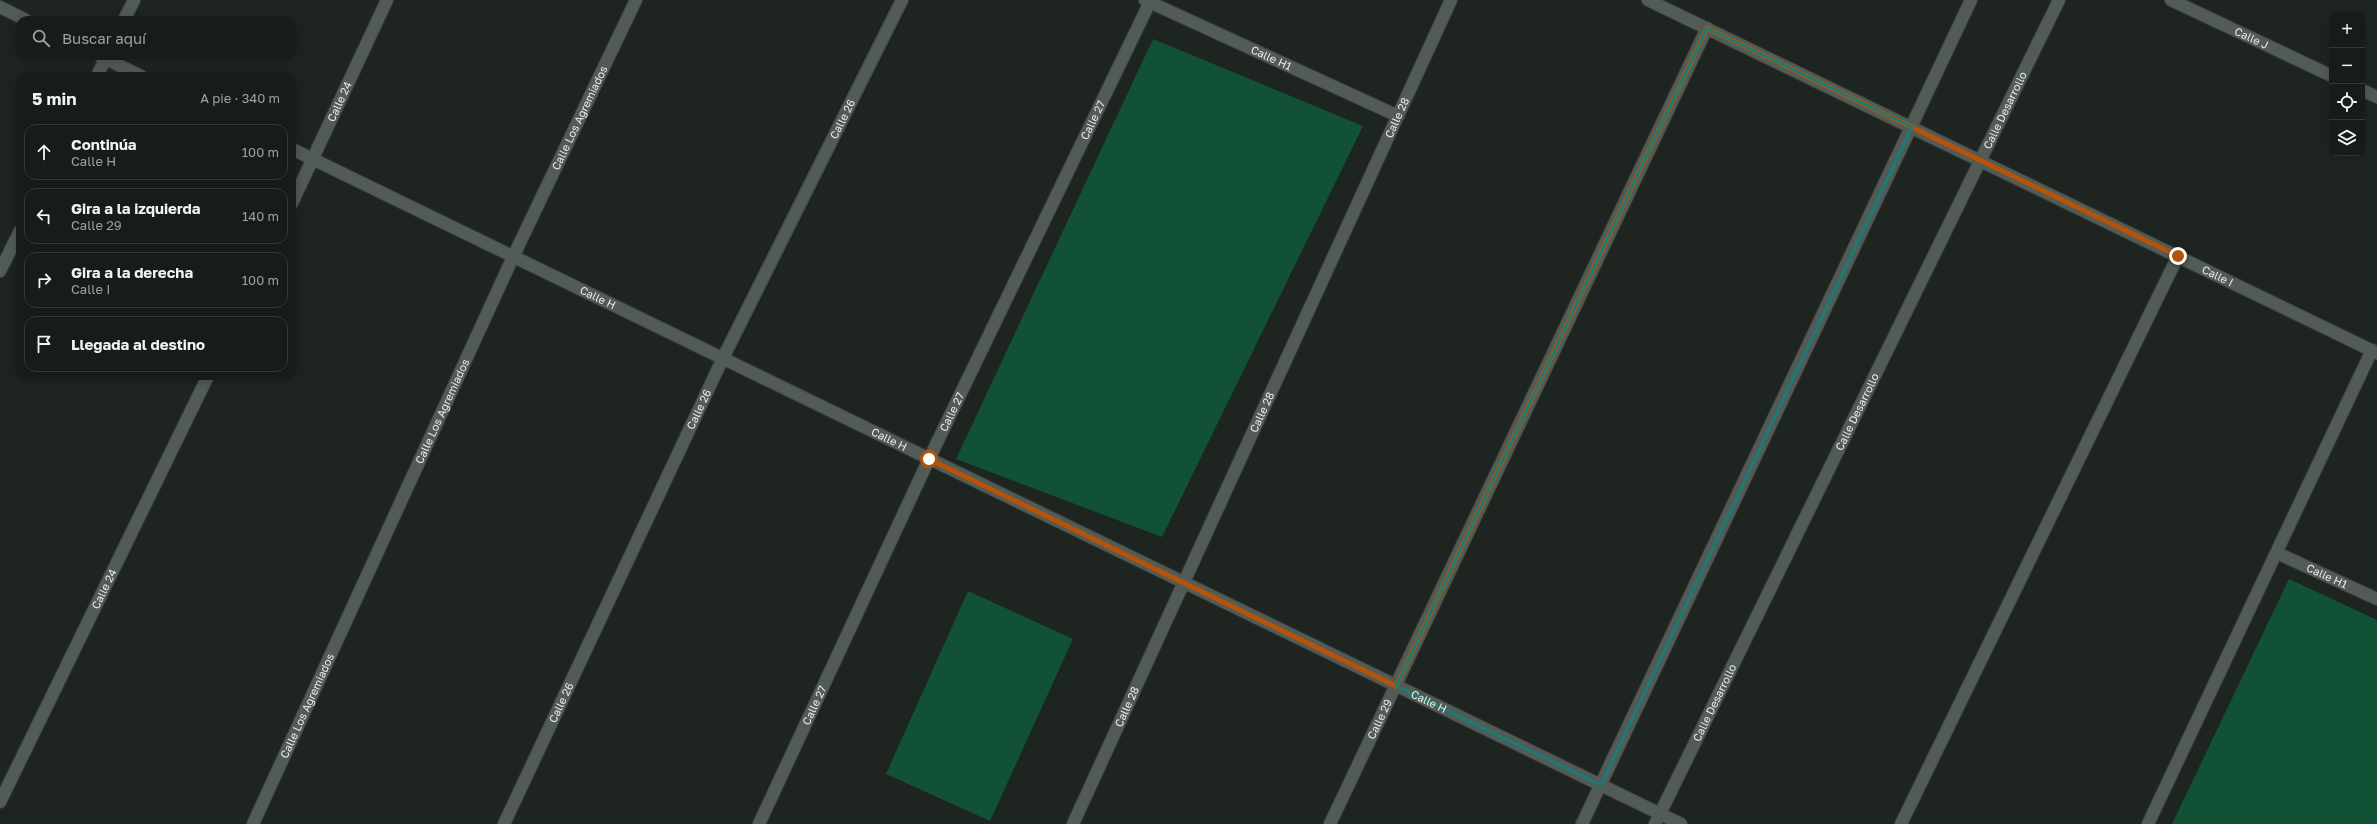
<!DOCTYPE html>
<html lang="es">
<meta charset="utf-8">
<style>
:root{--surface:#161c19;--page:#232926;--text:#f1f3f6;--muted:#9ea1a2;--line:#353a38}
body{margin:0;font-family:"Golos Text",sans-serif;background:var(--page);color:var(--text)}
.controls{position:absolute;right:12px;top:12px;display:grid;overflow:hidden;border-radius:8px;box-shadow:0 2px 10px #0003}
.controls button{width:36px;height:36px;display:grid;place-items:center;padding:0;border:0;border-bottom:1px solid var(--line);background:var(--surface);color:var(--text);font:20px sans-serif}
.stop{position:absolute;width:12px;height:12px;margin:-9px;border:3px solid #b45309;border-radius:50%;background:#fff}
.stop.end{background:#b45309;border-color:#fff;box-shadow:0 1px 4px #0008}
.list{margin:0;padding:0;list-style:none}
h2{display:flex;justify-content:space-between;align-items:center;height:52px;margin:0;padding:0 16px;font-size:17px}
h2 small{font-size:13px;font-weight:400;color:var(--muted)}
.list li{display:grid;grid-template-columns:26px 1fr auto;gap:12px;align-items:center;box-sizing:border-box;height:56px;margin:0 8px 8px;padding:0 8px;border:1px solid var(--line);border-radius:12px}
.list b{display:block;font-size:15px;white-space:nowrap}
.list p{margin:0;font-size:13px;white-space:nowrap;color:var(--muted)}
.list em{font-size:13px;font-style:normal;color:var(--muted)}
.icon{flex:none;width:22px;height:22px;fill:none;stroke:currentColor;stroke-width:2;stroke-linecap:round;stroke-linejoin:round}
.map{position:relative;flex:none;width:2377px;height:824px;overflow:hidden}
.search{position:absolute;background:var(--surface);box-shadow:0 2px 10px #0003;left:16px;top:16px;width:280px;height:44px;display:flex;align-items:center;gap:10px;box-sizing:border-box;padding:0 14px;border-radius:12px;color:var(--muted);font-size:15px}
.panel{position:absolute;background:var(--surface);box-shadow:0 2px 10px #0003;left:16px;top:72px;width:280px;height:308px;border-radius:12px}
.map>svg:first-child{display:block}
.green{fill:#115135}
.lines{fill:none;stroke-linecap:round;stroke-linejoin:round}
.street-casing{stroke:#393f3b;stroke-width:14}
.street{stroke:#535b56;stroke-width:12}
.route{stroke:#b45309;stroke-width:5}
.marked{fill:none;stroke:#1a7c74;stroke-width:3;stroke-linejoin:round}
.labels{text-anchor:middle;stroke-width:4;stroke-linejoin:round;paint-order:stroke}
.street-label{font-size:11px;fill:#e7ece9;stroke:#151b17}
</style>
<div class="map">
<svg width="2377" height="824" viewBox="0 0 2377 824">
<rect width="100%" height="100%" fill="#1e2521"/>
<g class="green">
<path d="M1153 39 1363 126 1162 537 956 459Z"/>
<path d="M2289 579 2377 620V824H2172Z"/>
<path d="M968 591 1073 639 990 821 886 774Z"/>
</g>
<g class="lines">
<g class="street-casing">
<g id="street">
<path id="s1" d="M1145 0 1398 116"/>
<path id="s2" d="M1648 0 2377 353"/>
<path id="s3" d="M2171 0 2332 76"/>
<path d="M0 7 26 20"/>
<path d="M124 20 134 0"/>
<path d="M100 56 141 76"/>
<path d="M97 76 107 56"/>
<path d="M2362 90 2377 97"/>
<path id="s4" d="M292 149 1681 824"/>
<path id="s5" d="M292 203 387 0"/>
<path d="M0 271 20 231"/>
<path id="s6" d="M2277 553 2377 599"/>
<path id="s7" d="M0 802 208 376"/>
<path id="s8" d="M253 824 513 257 636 0"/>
<path id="s9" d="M504 824 723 358 902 0"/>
<path id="s10" d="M759 824 929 459 1150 2"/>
<path id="s11" d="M1073 824 1451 0"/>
<path id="s12" d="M1330 824 1707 28"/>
<path d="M1582 824 1971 0"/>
<path id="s13" d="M1655 824 2059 0"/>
<path d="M1901 824 2178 256"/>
<path d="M2148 824 2372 350"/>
</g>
</g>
<use href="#street" class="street"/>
</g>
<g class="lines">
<path class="route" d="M929 459 1396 686 1707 28 2178 256"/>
</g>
<path class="marked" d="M1707 28 1912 127 1601 785 1396 686Z"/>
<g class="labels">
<g class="street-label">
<text dy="4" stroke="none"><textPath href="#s3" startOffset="89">Calle J</textPath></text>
<text dy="4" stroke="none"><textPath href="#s1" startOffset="139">Calle H1</textPath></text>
<text dy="4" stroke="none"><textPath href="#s5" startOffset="112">Calle 24</textPath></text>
<text dy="4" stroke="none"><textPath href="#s13" startOffset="795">Calle Desarrollo</textPath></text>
<text dy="4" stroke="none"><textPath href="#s8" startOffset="778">Calle Los Agremiados</textPath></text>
<text dy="4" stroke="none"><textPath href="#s11" startOffset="777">Calle 28</textPath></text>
<text dy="4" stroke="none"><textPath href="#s9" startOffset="782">Calle 26</textPath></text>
<text dy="4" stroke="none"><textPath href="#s10" startOffset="779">Calle 27</textPath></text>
<text dy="4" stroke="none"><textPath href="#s2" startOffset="633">Calle I</textPath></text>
<text dy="4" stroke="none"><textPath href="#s4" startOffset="340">Calle H</textPath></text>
<text dy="4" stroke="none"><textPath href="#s9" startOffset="458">Calle 26</textPath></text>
<text dy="4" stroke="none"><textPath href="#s8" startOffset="454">Calle Los Agremiados</textPath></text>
<text dy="4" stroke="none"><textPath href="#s10" startOffset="455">Calle 27</textPath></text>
<text dy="4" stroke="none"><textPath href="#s11" startOffset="453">Calle 28</textPath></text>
<text dy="4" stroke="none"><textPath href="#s13" startOffset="459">Calle Desarrollo</textPath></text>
<text dy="4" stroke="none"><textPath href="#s4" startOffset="664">Calle H</textPath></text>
<text dy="4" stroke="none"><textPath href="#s6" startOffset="55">Calle H1</textPath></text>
<text dy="4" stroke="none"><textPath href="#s7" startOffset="237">Calle 24</textPath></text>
<text dy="4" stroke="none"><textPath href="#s4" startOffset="1264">Calle H</textPath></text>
<text dy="4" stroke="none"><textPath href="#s9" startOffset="134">Calle 26</textPath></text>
<text dy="4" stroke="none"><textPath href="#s13" startOffset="135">Calle Desarrollo</textPath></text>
<text dy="4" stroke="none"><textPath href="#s8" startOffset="130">Calle Los Agremiados</textPath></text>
<text dy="4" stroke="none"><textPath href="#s10" startOffset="131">Calle 27</textPath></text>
<text dy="4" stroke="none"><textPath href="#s11" startOffset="129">Calle 28</textPath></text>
<text dy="4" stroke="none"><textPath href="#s12" startOffset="116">Calle 29</textPath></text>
</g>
</g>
</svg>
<div class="controls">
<button>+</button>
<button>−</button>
<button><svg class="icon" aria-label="locate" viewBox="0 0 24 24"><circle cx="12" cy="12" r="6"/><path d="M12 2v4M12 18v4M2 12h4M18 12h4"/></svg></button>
<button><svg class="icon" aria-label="layers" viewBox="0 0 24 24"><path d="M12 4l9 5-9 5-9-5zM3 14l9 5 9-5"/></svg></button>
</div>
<div class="stop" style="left:929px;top:459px"></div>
<div class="stop end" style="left:2178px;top:256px"></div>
<div class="search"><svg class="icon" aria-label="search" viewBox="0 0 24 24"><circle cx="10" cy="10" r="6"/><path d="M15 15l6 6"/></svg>Buscar aquí</div>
<section class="panel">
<h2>5 min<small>A pie · 340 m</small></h2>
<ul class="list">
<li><svg class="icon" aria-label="ahead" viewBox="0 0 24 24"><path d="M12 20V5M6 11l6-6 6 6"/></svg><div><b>Continúa</b><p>Calle H</p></div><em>100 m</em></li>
<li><svg class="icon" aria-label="left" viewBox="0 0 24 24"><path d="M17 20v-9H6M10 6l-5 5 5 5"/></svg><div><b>Gira a la izquierda</b><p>Calle 29</p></div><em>140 m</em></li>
<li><svg class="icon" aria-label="right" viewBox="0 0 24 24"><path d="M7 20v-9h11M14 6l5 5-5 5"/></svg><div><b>Gira a la derecha</b><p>Calle I</p></div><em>100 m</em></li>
<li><svg class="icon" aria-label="arrive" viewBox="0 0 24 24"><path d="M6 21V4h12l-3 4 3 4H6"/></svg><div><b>Llegada al destino</b></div></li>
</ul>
</section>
</div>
